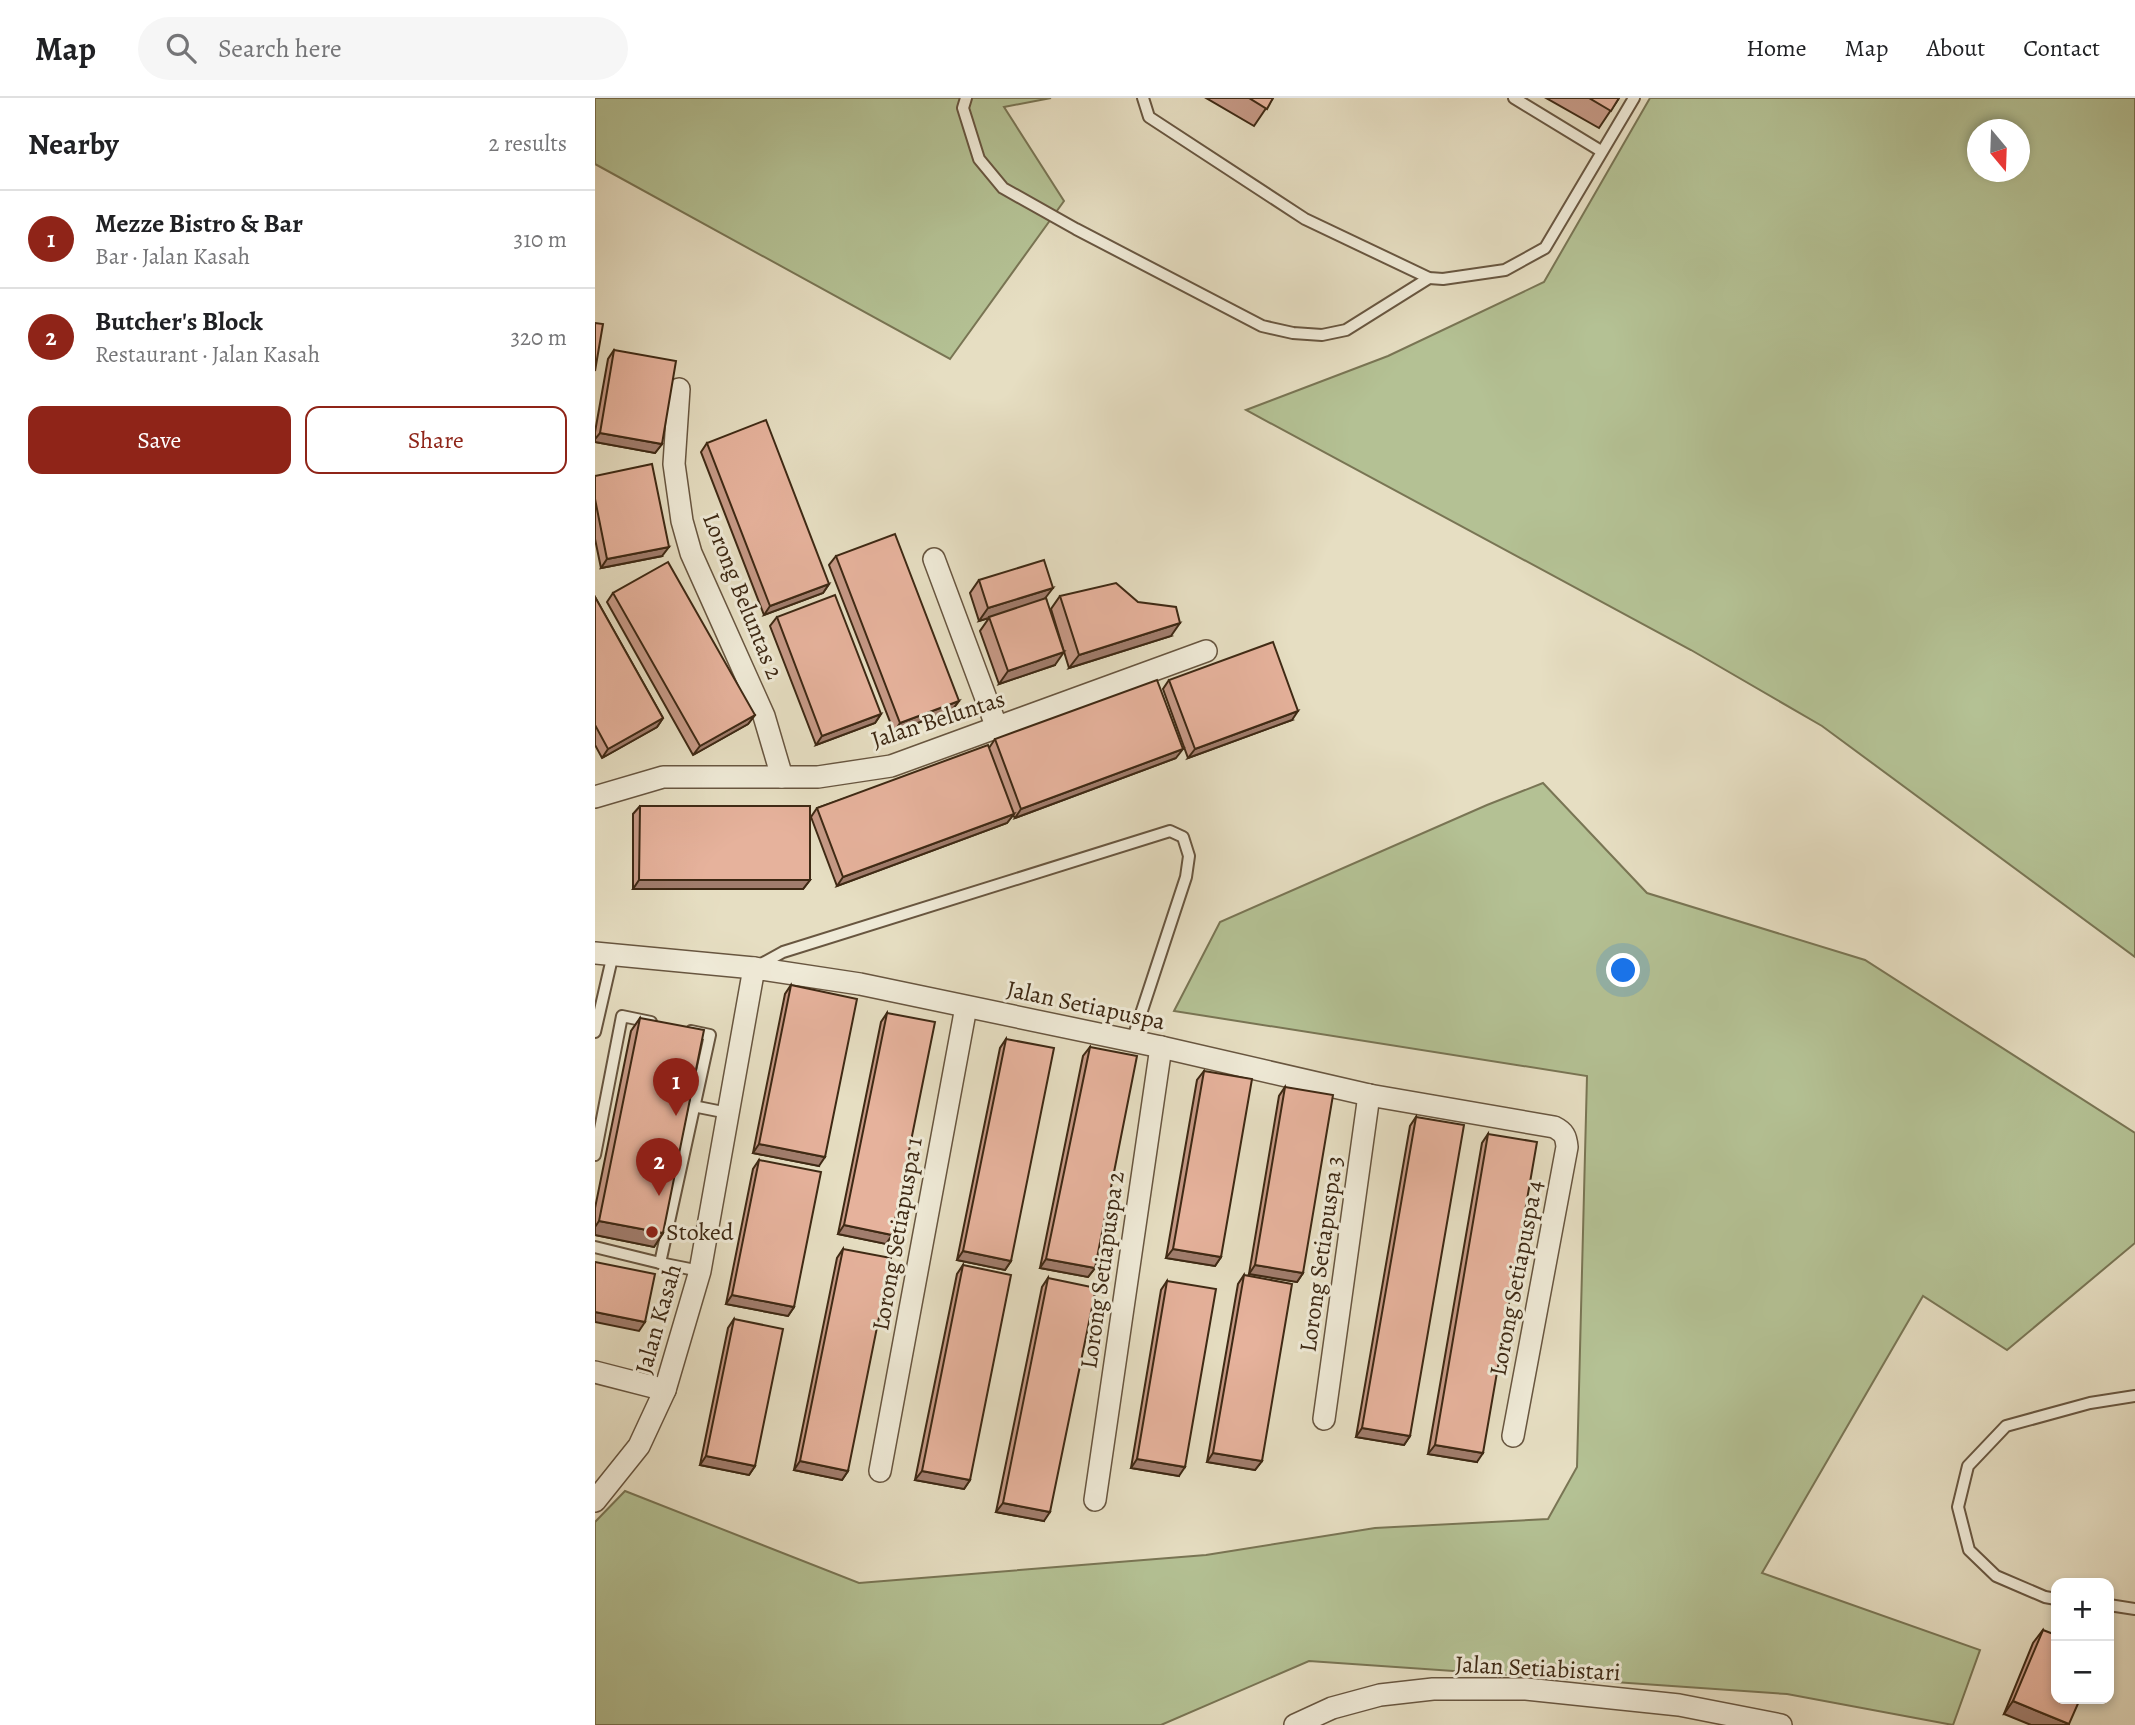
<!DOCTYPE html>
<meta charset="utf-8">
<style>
:root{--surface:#fff;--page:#f6f6f6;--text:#202124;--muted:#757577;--line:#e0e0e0;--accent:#8f2418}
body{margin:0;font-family:Alegreya,serif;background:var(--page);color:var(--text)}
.controls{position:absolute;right:21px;bottom:21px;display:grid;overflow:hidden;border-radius:14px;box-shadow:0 4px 10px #0003}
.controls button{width:63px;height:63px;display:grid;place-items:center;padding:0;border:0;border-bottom:2px solid var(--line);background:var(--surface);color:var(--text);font:35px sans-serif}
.compass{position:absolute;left:1372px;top:21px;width:63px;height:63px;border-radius:50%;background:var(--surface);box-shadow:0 4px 10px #0003;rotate:161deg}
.you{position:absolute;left:1029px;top:873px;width:24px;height:24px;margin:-18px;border:5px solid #fff;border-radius:50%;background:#1a73e8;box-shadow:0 0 0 10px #1a73e833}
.badge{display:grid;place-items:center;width:46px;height:46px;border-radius:50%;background:var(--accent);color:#fff;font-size:23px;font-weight:700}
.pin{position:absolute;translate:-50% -58px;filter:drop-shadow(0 2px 4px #0008)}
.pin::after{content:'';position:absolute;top:37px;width:24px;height:21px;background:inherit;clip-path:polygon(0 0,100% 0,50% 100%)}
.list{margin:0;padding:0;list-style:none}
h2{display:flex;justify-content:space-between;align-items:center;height:91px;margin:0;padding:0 28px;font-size:30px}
h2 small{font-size:23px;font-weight:400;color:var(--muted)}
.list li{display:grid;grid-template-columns:46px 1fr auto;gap:21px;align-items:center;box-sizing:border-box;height:98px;padding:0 28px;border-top:2px solid var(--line)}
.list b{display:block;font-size:26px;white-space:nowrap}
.list p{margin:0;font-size:23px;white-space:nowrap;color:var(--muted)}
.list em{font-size:23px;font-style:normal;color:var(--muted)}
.actions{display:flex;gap:14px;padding:21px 28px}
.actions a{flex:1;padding:16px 0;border:2px solid var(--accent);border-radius:14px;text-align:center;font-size:24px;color:var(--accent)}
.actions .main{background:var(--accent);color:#fff}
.icon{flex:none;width:38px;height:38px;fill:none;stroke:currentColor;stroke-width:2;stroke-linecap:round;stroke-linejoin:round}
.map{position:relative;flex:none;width:1540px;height:1627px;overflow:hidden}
header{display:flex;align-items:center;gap:42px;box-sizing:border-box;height:98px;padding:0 35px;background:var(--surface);border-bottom:2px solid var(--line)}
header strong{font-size:33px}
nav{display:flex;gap:38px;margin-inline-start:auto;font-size:24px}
.search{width:490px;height:63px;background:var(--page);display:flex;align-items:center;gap:18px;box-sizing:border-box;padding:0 24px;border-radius:38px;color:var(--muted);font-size:26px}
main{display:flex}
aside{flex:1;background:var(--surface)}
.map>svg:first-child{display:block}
.green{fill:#b4c194;stroke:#797554;stroke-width:2;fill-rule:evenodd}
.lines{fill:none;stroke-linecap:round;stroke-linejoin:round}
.lane-casing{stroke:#685640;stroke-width:14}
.street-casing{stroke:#685640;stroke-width:24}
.lane{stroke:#efead7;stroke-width:10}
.street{stroke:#efead7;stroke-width:21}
.wall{fill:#c69986;stroke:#3e2914;stroke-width:2}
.shaded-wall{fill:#a17d6d;stroke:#3e2914;stroke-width:2}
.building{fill:#e6b29c;stroke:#3e2914;stroke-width:2}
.poi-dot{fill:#8f2418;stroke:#efead7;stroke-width:2.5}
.labels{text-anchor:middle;stroke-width:6;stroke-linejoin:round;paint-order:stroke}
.street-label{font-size:24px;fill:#3e2914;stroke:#efead7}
.poi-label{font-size:24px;fill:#3e2914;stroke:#efead7;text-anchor:start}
</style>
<header>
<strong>Map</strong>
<div class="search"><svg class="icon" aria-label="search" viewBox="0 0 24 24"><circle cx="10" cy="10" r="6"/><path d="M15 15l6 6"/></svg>Search here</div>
<nav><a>Home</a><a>Map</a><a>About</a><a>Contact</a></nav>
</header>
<main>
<aside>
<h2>Nearby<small>2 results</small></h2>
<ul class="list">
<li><span class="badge">1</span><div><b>Mezze Bistro &amp; Bar</b><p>Bar · Jalan Kasah</p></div><em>310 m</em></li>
<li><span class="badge">2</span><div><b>Butcher's Block</b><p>Restaurant · Jalan Kasah</p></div><em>320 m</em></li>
</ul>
<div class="actions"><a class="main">Save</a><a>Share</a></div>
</aside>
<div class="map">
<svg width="1540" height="1627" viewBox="0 0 1540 1627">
<rect width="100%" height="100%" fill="#e6dec2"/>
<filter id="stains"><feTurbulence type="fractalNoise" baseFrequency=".00286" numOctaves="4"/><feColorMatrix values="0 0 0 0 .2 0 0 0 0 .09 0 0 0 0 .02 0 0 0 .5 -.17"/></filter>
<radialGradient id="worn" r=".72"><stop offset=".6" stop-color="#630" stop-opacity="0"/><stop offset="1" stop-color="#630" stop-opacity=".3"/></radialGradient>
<g class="green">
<path d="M0 0H456L409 9 469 103 355 261 0 66Z"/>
<path d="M1055 0H1540V859L1227 628 1096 552 651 312 793 258 949 184ZM1382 32H1424V74H1382Z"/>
<path d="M948 685 1052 795 1270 862 1540 1035V1145L1412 1252 1328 1198 1167 1475 1385 1552 1358 1627 1192 1596 714 1563 566 1627H0V1424L30 1393 264 1485 611 1457 780 1430 953 1421 982 1369 992 978 579 913 625 824 892 707Z"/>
</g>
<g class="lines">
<g class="lane-casing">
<g id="lane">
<path d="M371 0 368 10 384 61 408 90 481 131 667 228 698 235 727 237 751 232 834 180"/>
<path d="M548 0 554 19 710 121 834 180 848 181 910 172 950 150 1039 0"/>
<path d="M919 0 1006 53"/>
<path d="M161 869 188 854 575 733 588 739 594 758 591 779 537 943"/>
<path d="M0 934 18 856"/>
<path d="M98 1008 133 1015"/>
<path d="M0 1057 27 918 56 924"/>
<path d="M0 1149 65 1165 115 937 96 933"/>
<path d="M65 1165 105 1173"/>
<path d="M1461 1501 1450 1499 1401 1478 1374 1452 1363 1409 1373 1368 1411 1328 1495 1305 1540 1298"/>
<path d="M1514 1507 1540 1511"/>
</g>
</g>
<g class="street-casing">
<g id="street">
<path d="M84 291 79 366 87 423 96 455 169 618 187 679"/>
<path d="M339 461 402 630"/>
<path d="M0 699 68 679H223L296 668 611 553"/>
<path d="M0 855 159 870 265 886 566 949 774 997 959 1029C969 1034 971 1038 972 1049L918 1338"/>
<path d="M0 1274 70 1292"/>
<path d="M729 1321 774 997"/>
<path d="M285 1373 371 909"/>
<path d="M500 1402 566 949"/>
<path d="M0 1403 44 1348 70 1292 105 1173 159 870"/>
<path d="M700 1627 737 1610 785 1597 838 1591H931L1084 1607 1186 1627"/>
</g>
</g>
<use href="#lane" class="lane"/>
<use href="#street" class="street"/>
</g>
<g class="wall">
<path d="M611 0H678L659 28Z"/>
<path d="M951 0H1024L1004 30Z"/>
<path d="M19 252 67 346 60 355 0 344V334L13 261Z"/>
<path d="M112 345 234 486 228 495 169 517 106 354Z"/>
<path d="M0 378 67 458 6 470 0 441Z"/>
<path d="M241 458 364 603 357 612 299 634 234 467Z"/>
<path d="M384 482 451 500 460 567 404 586 385 533 394 520 384 523 375 495Z"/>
<path d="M18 495 160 617 153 626 98 657 12 504Z"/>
<path d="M465 498 576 538 474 570 456 511Z"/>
<path d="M0 499 68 620 62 629 7 660 0 647Z"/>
<path d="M182 519 286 616 280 625 221 647 175 528Z"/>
<path d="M574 582 697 622 593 660 568 591Z"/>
<path d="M400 641 581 660 420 720 418 717 412 725 242 788 216 719 222 710 394 650Z"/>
<path d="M45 708 215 782 208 791H38V716Z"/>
<path d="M196 887 224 1068 158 1055 190 896Z"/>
<path d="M292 915 297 1137 291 1146 243 1136 286 924Z"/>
<path d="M45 920 68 1135 59 1149 0 1137V1110L36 933Z"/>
<path d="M411 941 416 1163 410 1172 362 1162 405 950Z"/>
<path d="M495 949 500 1170 493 1179 445 1170 488 958Z"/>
<path d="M609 973 626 1159 620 1168 571 1160 602 982Z"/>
<path d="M690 989 708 1175 702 1184 654 1176 684 998Z"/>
<path d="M821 1019 815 1338 809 1347 761 1339 815 1028Z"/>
<path d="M893 1036 882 1364 833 1356 887 1045Z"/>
<path d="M164 1062 199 1209 193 1218 131 1206 158 1071Z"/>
<path d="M248 1151 253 1373 247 1382 199 1372 242 1160Z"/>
<path d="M368 1167 375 1382 369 1391 320 1382 362 1176Z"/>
<path d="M649 1177 667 1363 660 1372 612 1364 643 1186Z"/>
<path d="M453 1180 449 1423 401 1414 447 1189Z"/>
<path d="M572 1183 584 1378 536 1370 566 1192Z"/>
<path d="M139 1221 160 1368 154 1377 105 1367 133 1230Z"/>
<path d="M1448 1532 1461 1601 1409 1616 1438 1545Z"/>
</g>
<g class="shaded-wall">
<path d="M5 335 67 346 60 355 0 344V341Z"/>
<path d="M74 449 67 458 6 470 12 461Z"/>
<path d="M234 486 228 495 169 517 175 508Z"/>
<path d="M458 490 448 503 384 523 393 510Z"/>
<path d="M585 525 576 538 474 570 484 557Z"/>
<path d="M469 554 460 567 404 586 413 573Z"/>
<path d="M364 603 357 612 299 634 305 625Z"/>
<path d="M703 613 697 622 593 660 600 651Z"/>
<path d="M286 616 280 625 221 647 227 638Z"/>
<path d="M160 617 153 626 98 657 105 648Z"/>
<path d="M68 620 62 629 7 660 13 651Z"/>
<path d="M588 651 581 660 420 720 426 711Z"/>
<path d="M419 716 412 725 242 788 248 779Z"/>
<path d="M44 782H215L208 791H38Z"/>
<path d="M164 1046 230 1059 224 1068 158 1055Z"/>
<path d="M4 1123 68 1135 59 1149 0 1137V1129Z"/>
<path d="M249 1127 297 1137 291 1146 243 1136Z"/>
<path d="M578 1151 626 1159 620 1168 571 1160Z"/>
<path d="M368 1153 416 1163 410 1172 362 1162Z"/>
<path d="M451 1161 500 1170 493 1179 445 1170Z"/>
<path d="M660 1167 708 1175 702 1184 654 1176Z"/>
<path d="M137 1197 199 1209 193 1218 131 1206Z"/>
<path d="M0 1214 50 1224 44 1233 0 1224Z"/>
<path d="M767 1330 815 1338 809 1347 761 1339Z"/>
<path d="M840 1347 888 1355 882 1364 833 1356Z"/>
<path d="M618 1355 667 1363 660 1372 612 1364Z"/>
<path d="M111 1358 160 1368 154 1377 105 1367Z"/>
<path d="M542 1361 590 1369 584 1378 536 1370Z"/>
<path d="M205 1363 253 1373 247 1382 199 1372Z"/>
<path d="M327 1373 375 1382 369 1391 320 1382Z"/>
<path d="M408 1405 455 1414 449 1423 401 1414Z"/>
<path d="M1418 1603 1474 1626V1627H1436L1409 1616Z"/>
</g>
<g class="building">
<path d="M654 0H678L672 11Z"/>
<path d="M994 0H1024L1016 13Z"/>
<path d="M0 225 8 226 0 273Z"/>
<path d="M19 252 81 263 67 346 5 335Z"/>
<path d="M171 322 234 486 175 508 112 345Z"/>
<path d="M57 366 74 449 12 461 0 401V378Z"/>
<path d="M300 436 364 603 305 625 241 458Z"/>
<path d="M449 462 458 490 393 510 384 482Z"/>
<path d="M73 464 160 617 105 648 18 495Z"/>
<path d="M521 485 543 504 581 509 585 525 484 557 465 498Z"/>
<path d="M240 497 286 616 227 638 182 519Z"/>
<path d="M0 499 68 620 13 651 0 627Z"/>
<path d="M451 500 469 554 413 573 394 519Z"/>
<path d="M678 544 703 613 600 651 574 582Z"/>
<path d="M562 582 588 651 426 711 400 641Z"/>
<path d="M393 647 419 716 248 779 222 710Z"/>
<path d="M45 708H215V782H44Z"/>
<path d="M196 887 262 901 230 1059 164 1046Z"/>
<path d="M292 915 340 924 297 1137 249 1127Z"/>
<path d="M45 920 109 932 68 1135 4 1123Z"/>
<path d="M411 941 459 950 416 1163 368 1153Z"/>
<path d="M495 949 542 958 500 1170 451 1161Z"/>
<path d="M609 973 657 981 626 1159 578 1151Z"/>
<path d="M690 989 738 997 708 1175 660 1167Z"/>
<path d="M821 1019 869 1027 815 1338 767 1330Z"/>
<path d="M893 1036 942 1044 888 1355 840 1347Z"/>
<path d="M164 1062 226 1074 199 1209 137 1197Z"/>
<path d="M248 1151 296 1160 253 1373 205 1363Z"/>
<path d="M0 1164 60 1176 50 1224 0 1214Z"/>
<path d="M368 1167 416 1177 375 1382 327 1373Z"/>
<path d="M649 1177 697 1186 667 1363 618 1355Z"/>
<path d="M453 1180 501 1190 455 1414 408 1405Z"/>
<path d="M572 1183 621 1191 590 1369 542 1361Z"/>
<path d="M139 1221 188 1231 160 1368 111 1358Z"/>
<path d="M1448 1532 1461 1537V1601H1485L1474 1626 1418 1603Z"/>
</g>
<circle class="poi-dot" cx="57" cy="1134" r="7"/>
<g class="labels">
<g class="street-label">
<text transform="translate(148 498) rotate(68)" y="8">Lorong Beluntas 2</text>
<text transform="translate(343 621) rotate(-18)" y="8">Jalan Beluntas</text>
<text transform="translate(491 907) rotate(12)" y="8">Jalan Setiapuspa</text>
<text transform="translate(302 1136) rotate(-80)" y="8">Lorong Setiapuspa 1</text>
<text transform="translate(726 1156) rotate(-82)" y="8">Lorong Setiapuspa 3</text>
<text transform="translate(507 1172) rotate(-82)" y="8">Lorong Setiapuspa 2</text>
<text transform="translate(921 1180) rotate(-79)" y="8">Lorong Setiapuspa 4</text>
<text transform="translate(63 1221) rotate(-74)" y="8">Jalan Kasah</text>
<text transform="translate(943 1570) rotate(3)" y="8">Jalan Setiabistari</text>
</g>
<g class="poi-label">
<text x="71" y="1142">Stoked</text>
</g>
</g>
<rect width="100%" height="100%" filter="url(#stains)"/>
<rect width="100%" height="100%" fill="url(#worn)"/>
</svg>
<div class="controls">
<button>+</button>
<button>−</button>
</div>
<svg class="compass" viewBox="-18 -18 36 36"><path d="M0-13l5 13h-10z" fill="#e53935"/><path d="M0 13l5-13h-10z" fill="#757577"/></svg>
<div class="you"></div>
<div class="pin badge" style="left:81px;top:1018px">1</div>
<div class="pin badge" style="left:64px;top:1098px">2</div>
</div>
</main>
